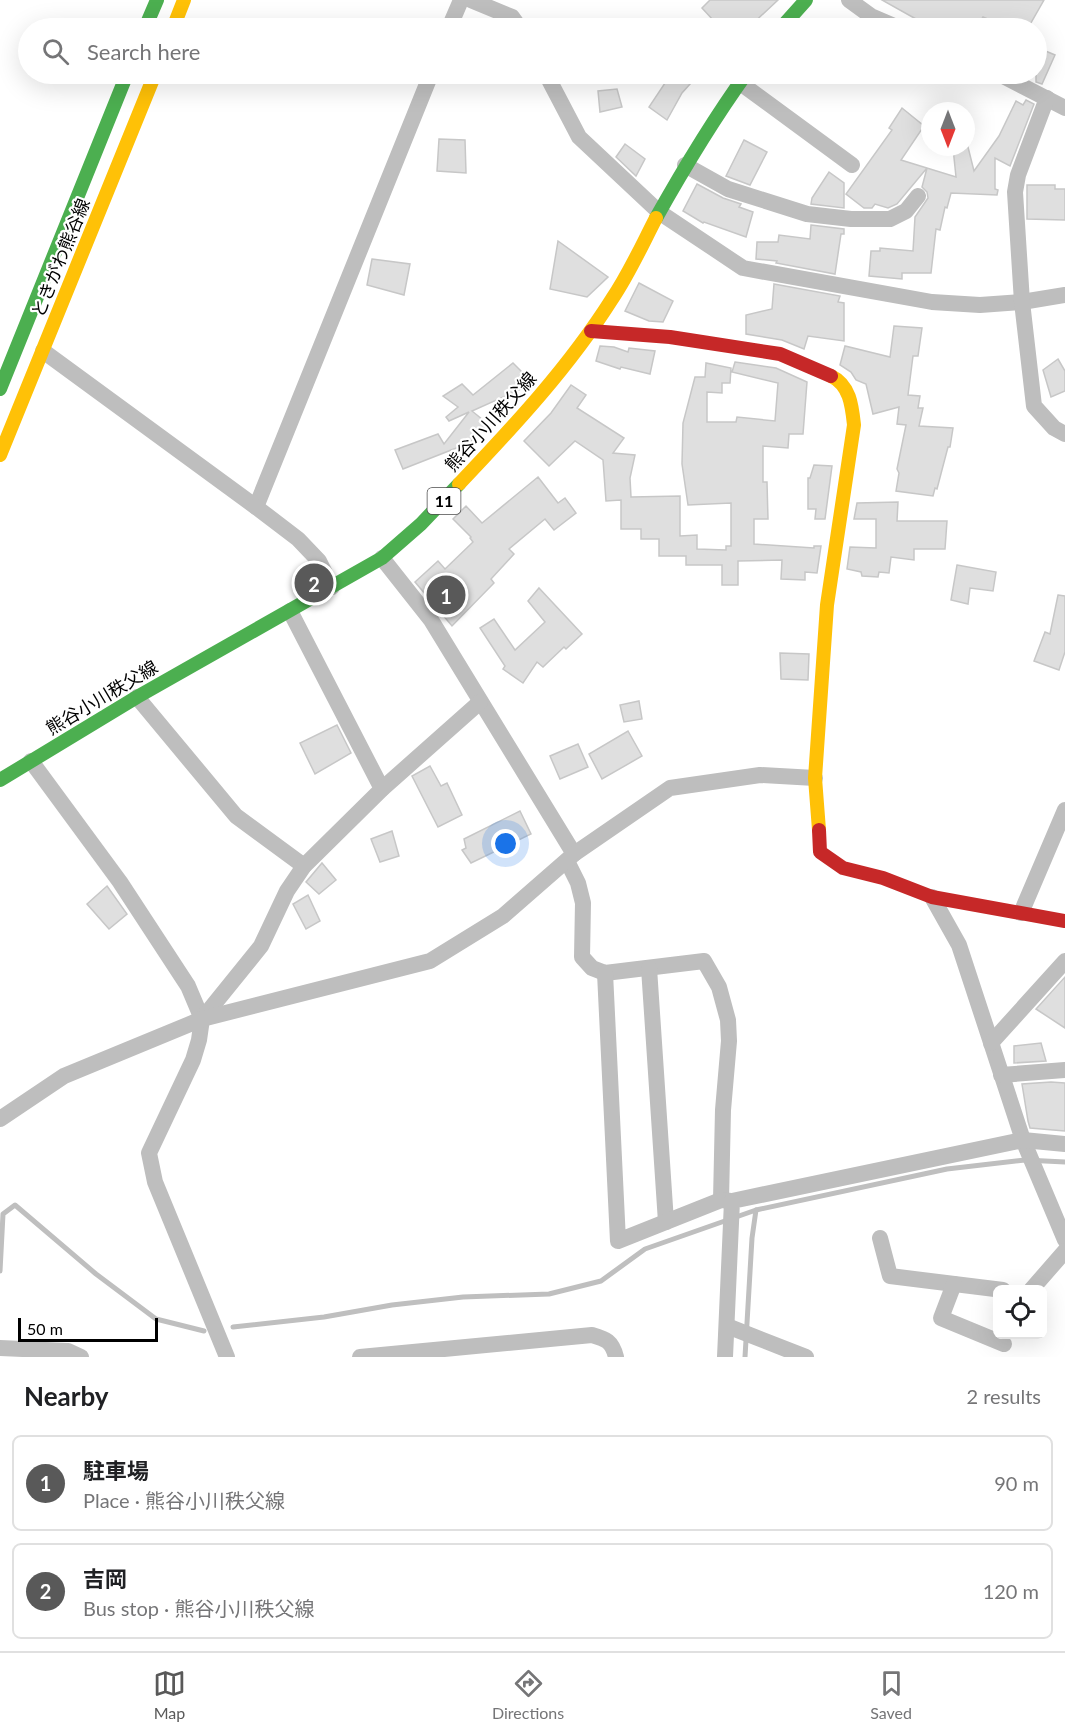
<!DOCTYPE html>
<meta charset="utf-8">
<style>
:root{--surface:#fff;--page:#f2f2f2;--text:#202124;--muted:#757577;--line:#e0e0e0;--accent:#595959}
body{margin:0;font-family:Lato,"Noto Sans JP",sans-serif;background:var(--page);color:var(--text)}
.controls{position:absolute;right:18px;bottom:18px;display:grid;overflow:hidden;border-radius:9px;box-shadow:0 6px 24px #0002}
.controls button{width:54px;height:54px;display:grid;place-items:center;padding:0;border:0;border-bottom:2px solid var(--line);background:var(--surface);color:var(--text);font:30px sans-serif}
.compass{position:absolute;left:921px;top:102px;width:54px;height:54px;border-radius:50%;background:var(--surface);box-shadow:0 6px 24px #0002;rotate:180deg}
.scale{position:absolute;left:18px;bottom:15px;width:140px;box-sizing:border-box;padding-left:6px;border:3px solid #000;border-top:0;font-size:16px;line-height:21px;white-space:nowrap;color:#000;-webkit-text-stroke:4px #fff;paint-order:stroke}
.you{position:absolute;left:506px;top:844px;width:21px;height:21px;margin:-15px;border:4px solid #fff;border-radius:50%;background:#1a73e8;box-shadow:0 0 0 9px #1a73e833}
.badge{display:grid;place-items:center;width:39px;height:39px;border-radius:50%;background:var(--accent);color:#fff;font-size:20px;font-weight:700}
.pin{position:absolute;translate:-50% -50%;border:3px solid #fff;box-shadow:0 2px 6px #0006}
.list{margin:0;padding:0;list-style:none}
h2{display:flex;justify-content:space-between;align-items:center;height:78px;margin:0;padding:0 24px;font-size:26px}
h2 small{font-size:20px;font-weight:400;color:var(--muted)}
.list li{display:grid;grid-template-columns:39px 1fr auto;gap:18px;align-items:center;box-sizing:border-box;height:96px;margin:0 12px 12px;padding:0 12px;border:2px solid var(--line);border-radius:9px}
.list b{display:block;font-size:22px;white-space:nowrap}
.list p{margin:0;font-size:20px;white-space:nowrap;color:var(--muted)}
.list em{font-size:20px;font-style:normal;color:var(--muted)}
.icon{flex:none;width:33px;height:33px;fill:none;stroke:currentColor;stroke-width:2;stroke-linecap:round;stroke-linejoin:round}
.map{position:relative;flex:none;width:1065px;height:1357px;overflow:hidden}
.search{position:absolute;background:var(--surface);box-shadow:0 6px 24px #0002;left:18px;right:18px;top:18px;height:66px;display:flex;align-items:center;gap:15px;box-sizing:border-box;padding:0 21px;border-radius:33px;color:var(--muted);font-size:22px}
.sheet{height:294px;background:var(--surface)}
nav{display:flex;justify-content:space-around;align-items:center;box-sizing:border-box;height:84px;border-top:2px solid var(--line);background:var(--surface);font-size:16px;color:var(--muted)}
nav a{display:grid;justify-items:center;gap:3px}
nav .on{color:var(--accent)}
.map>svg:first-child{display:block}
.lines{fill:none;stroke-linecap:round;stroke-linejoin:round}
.stream{stroke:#bfbfbf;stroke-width:5}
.building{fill:#dfdfdf;stroke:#c7c7c7;stroke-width:1.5}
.street{stroke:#bebebe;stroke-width:16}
.fast{stroke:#4caf50;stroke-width:14}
.slow{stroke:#ffc107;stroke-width:14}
.jam{stroke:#c62828;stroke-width:14}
.labels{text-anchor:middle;stroke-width:4.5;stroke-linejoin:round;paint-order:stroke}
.shield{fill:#fff;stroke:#4c4c4c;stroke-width:1.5}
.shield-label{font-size:16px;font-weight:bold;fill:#000}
.street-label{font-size:18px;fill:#000;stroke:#fff}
</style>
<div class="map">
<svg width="1065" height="1357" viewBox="0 0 1065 1357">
<rect width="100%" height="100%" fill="#fff"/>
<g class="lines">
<g class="stream">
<path d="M0 1271 3 1214 15 1205 96 1274 156 1319 204 1331"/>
<path d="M233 1327 324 1317 392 1305 463 1297 549 1294 601 1281 645 1249 756 1210 947 1169 1025 1160 1065 1162"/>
<path d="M745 1357 752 1238 756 1210"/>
</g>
</g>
<g class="building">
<path d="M710 0H778L748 28H710L714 21 702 8Z"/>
<path d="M882 0H1044L1028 28H1008L983 17 976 28H929L914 21 916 19Z"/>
<path d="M1036 47 1055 55 1042 84 1036 82Z"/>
<path d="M671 74H699L682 93 667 120 649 107Z"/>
<path d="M617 89 622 107 600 112 598 91Z"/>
<path d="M1026 100 1034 104 1010 166 995 158V189L998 190 997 195 951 193 947 208 945 207 940 230 936 229 931 273H902V279L869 276 871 251H880V248L913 251 915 217 928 198 927 192 922 187 927 168 897 204 888 208 875 204 872 208H864L846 194 892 130 889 128 902 108 924 126 901 160 956 177 953 148 968 147 974 171 999 136 1016 101 1023 105Z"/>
<path d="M439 139 465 140 466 173 437 171Z"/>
<path d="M744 140 767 152 750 185 726 176Z"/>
<path d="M625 144 645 159 636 176 616 157Z"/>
<path d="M829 172 844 183V208L811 204 812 198Z"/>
<path d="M697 184 723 198 741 204 739 207 753 212 746 237 704 222 703 223 683 211Z"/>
<path d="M1027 185H1055V189H1065V220L1027 219Z"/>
<path d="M811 225 844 229V234H841L835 274 776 263 777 261 756 259 757 242H778L779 235 810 239Z"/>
<path d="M558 241 608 277 587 297 550 289Z"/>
<path d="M372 259 410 264 404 295 367 285Z"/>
<path d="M639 283 673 301 663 322 649 321 625 311Z"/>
<path d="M774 284 840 296 838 302 844 303V341L808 336 804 349 782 340 746 334V315L772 309Z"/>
<path d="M894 326 922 328 918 356H913L908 395 920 396 918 408H923L919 426 953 428 950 447H948L937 489 935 488 933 496 896 491 899 473 897 469 906 425 897 424 899 407 873 414 866 384 856 380 851 372 840 365 845 346 890 357Z"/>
<path d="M600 346 614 347 628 352 629 348 655 351 650 374 621 367 620 369 596 361Z"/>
<path d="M1058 359 1065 371V391L1051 397 1043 370Z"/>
<path d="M735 362 776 368 807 382 803 434H789L788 448 763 446V482H767L768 519H754V544L814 548V546H821L817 573 805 572V580L781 579 782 560 738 561V585H722V565H686V556H659V539H641V529H621V500L606 501 603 460 575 441 549 466 524 441 551 413 571 385 586 395 577 408 624 438 613 453 635 455 630 478 631 497 680 496V536L697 535V549L726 550V546H731V503L688 505 682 464 683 423 695 377H705L706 363 731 368 730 383H722V393L707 392V422H736L737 417 775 421 778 383 732 372Z"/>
<path d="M513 363 532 382 530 385 472 411 488 424 469 443 403 469 395 450 438 434 444 444 469 412 449 421 446 417 458 407 443 396 462 384 473 395Z"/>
<path d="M814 465 832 466 825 519H815L816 509H808V478H810Z"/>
<path d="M538 477 558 503 565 498 576 513 554 530 545 519 509 549 514 554 491 579 494 583 452 626 415 582 438 561 445 569 473 542 470 538 471 537 453 519 466 506 482 523Z"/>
<path d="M898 502 897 521H947L945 549H914V560L891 557 889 573 879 572 878 577 862 576 861 572 847 569 850 547 876 548V519H854L857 503Z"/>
<path d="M957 565 996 572 993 591 970 588 968 604 951 600Z"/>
<path d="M539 588 582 634 566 649 564 647 543 667 537 662 523 683 503 669 505 666 480 628 494 619 515 650 545 622 528 601Z"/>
<path d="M1058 595 1065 596V652L1059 670 1034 661 1045 632 1050 634Z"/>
<path d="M780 653 809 654 808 680 781 679Z"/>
<path d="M639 701 642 719 624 722 620 705Z"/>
<path d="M337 725 351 753 315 774 300 743Z"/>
<path d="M628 731 642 756 602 779 589 754Z"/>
<path d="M578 744 588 767 560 779 550 756Z"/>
<path d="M430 766 441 786 447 783 462 815 438 827 412 776Z"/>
<path d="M520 811 531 834 471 863 462 850 466 848 464 839Z"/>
<path d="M392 831 399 856 380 862 371 839Z"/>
<path d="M322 863 336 880 319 894 306 882Z"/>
<path d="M107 886 127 914 109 929 87 904Z"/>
<path d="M308 895 320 921 306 929 293 904Z"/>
<path d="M1065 977V1028L1036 1009Z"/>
<path d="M1041 1043 1046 1061 1014 1063V1046Z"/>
<path d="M1051 1082 1065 1083V1131L1030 1128 1028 1121 1022 1084Z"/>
</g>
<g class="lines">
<g class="street">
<path d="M471 0 512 17 520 28"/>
<path d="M849 0 871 16 899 28"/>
<path d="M449 28 461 0"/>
<path d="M546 74 579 137 659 212 743 268 932 302 980 305 1022 302 1065 295"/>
<path d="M999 74 1065 108"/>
<path d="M739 82 852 165"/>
<path d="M1047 98 1018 175 1015 192 1022 302 1034 406 1054 428 1065 434"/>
<path d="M685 165 728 189 807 214 851 219H890L906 211 918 196"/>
<path d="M43 351 256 507 431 74"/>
<path d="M256 507 298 539 319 561 332 587"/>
<path d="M382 558 431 620 574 854"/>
<path d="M290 611 382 789"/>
<path d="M137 697 236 816 304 866"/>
<path d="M31 761 120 882 188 986 202 1019 199 1040 193 1060 149 1153 155 1182 227 1357"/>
<path d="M567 861 578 883 583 903 582 957 592 968 605 973 704 961 719 987 728 1020 729 1041 723 1110 721 1200"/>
<path d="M932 897 959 945 1023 1140 1065 1240"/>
<path d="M1021 913 1065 810"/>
<path d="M649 968 666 1222"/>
<path d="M605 973 618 1241 721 1200 731 1201"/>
<path d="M202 1019 261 946 287 891 304 866 382 789 480 702"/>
<path d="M991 1043 1065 961"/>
<path d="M1001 1075 1065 1070"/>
<path d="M0 1119 64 1076 202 1019 430 961 503 916 574 854 670 788 760 775 815 778"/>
<path d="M880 1238 890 1276 1003 1290"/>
<path d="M954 1284 941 1318 1004 1344"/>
<path d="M1031 1290 1065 1251"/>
<path d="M727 1326 806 1357"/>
<path d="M0 1348 68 1351 81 1357"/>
<path d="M360 1357 592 1335C606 1339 612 1341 616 1357"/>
<path d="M725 1357 732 1201 1023 1140 1065 1144"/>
</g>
<g class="fast">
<path d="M145 28 157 0"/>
<path d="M781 28 806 0"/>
<path d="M656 218C684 168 713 120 746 74"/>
<path d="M0 389 127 74"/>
<path d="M0 780 137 697 382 558 421 524 459 484"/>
</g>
<g class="slow">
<path d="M173 28 184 0"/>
<path d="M0 455 155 74"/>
<path d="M459 484C514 426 569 367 612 299 629 274 642 245 656 218"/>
<path d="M819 830 815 778 827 605 854 425C852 406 850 385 831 376"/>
</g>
<g class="jam">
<path d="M591 331 670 337 780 354 831 376"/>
<path d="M819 830 820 852 843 868 883 878 932 897 1065 921"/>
</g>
</g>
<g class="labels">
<rect class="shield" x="427.5" y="488" width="33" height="26" rx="4.5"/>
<g class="shield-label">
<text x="444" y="507">11</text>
</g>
<g class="street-label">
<text transform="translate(61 258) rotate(-68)" y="6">ときがわ熊谷線</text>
<text transform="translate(491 422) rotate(-48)" y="6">熊谷小川秩父線</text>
<text transform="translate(102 698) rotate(-31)" y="6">熊谷小川秩父線</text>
</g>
</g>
</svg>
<div class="controls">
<button><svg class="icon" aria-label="locate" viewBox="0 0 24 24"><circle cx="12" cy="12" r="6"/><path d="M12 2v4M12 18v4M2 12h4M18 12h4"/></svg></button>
</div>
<svg class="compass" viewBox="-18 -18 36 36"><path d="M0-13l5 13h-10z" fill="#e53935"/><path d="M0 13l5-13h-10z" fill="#757577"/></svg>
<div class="scale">50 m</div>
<div class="you"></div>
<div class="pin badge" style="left:446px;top:595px">1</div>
<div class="pin badge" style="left:314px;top:583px">2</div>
<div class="search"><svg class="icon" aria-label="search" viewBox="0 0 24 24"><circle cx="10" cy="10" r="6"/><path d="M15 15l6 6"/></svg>Search here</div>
</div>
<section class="sheet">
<h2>Nearby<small>2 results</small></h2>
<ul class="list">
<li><span class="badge">1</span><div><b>駐車場</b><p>Place · 熊谷小川秩父線</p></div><em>90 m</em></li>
<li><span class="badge">2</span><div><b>吉岡</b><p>Bus stop · 熊谷小川秩父線</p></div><em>120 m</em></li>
</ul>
</section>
<nav>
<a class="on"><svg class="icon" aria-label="map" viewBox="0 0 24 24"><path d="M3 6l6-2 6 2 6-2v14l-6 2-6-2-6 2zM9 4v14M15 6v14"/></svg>Map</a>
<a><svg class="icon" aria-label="directions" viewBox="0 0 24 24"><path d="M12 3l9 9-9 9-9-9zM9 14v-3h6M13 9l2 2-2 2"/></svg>Directions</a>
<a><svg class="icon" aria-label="saved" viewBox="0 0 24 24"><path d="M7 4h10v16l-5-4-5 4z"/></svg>Saved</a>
</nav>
